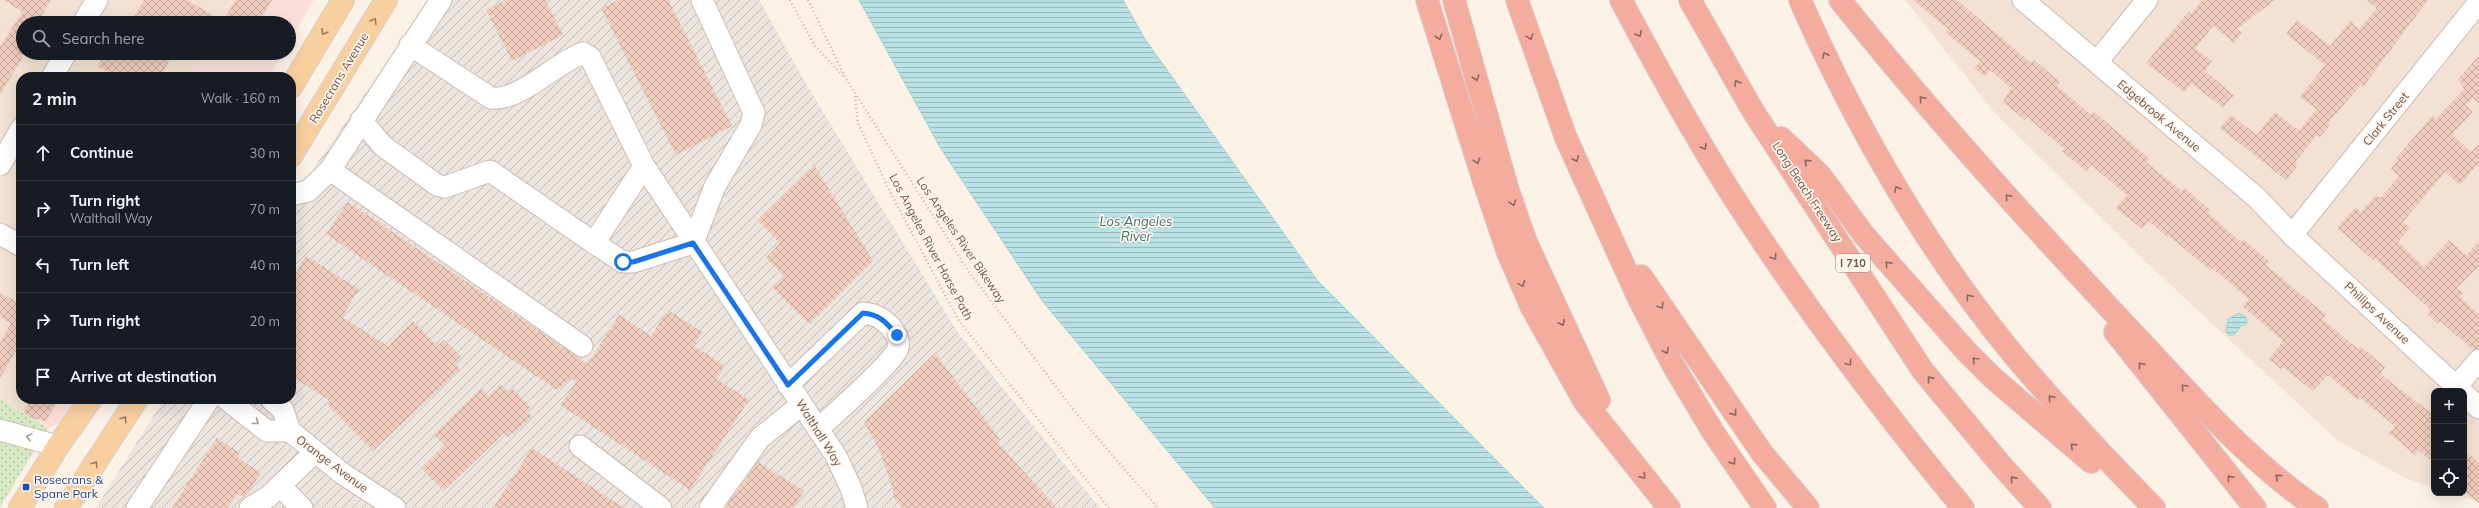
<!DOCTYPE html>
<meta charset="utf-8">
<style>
:root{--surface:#171b24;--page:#242831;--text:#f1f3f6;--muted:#9ea1a6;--line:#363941}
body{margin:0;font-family:Mulish,sans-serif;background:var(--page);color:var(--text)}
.controls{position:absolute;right:12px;bottom:12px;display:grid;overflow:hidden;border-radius:8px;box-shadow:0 4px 16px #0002}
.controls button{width:36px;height:36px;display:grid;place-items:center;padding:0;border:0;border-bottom:1px solid var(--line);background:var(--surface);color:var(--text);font:20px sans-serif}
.stop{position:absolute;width:12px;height:12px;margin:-9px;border:3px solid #1a73e8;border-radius:50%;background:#fff}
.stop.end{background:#1a73e8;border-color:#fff;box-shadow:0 1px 4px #0008}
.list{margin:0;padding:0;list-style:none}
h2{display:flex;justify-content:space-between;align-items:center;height:52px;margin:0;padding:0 16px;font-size:17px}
h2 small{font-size:13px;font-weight:400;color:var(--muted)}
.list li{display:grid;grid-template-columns:26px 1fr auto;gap:12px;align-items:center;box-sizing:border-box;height:56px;padding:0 16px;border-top:1px solid var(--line)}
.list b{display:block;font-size:15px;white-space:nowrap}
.list p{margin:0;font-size:13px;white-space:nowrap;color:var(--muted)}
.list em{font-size:13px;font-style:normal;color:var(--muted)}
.icon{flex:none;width:22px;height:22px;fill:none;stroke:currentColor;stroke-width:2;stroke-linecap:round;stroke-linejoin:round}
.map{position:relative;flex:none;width:2479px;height:508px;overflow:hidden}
.search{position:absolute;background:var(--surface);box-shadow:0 4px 16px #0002;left:16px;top:16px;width:280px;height:44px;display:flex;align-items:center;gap:10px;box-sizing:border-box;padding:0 14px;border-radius:22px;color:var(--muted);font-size:15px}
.panel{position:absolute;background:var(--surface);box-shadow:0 4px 16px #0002;left:16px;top:72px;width:280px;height:332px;border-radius:16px}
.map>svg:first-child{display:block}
.residential{fill:#f3e2d3}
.commercial{fill:#fbe0d9}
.industrial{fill:url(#industrial-furrows)}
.green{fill:url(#green-dots)}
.water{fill:url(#water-rules);stroke:#a0d2d6}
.building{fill:url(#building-cross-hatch)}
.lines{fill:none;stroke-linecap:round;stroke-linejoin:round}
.minor-casing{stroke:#cfbaaf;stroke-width:23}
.major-casing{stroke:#d8d0cd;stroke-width:24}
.highway-casing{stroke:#d8d0cd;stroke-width:24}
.path{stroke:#d5b0a0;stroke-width:2.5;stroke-dasharray:1 3;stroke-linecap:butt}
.minor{stroke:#fff;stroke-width:21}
.major{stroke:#f8cf9f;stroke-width:22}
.highway{stroke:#f4ac9e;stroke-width:22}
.oneway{stroke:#9b7a64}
.oneway2{stroke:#8d675c}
.oneway3{stroke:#ab9a93}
.route{stroke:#1a73e8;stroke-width:5}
.transit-dot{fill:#1a4fb4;stroke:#fef5eb;stroke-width:1.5}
.labels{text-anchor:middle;stroke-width:3.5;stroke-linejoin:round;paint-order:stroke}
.shield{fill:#fef5eb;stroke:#9d867b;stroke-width:1}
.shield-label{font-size:11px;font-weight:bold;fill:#73564b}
.street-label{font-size:12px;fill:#73564b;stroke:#fef5eb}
.transit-label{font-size:12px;fill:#164399;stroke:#fef5eb;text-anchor:start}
.water-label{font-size:13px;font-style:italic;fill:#407478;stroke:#fef5eb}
</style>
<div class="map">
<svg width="2479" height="508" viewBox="0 0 2479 508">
<defs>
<pattern id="industrial-furrows" width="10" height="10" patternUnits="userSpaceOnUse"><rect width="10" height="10" fill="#ebe4df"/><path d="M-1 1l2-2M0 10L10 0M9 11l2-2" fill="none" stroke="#c3bcb7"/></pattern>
<pattern id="green-dots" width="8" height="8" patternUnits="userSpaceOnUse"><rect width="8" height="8" fill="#d6e9c4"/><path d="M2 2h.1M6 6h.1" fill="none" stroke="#b2c0a1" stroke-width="1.8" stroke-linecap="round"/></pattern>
<pattern id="water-rules" width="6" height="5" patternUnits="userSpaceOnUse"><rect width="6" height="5" fill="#bae2e4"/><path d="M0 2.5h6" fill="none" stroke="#9cbabb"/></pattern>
<pattern id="building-cross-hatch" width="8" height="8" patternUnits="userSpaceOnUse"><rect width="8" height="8" fill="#f0cdbd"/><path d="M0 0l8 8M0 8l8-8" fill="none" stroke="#c7a99c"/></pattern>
</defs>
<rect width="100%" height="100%" fill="#fbf1e5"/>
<g class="residential">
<path d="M0 0H231L218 23H23V53H200L186 77H21V399H31L23 413 0 400Z"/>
<path d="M1905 0H2479V502L2450 493H2464V391H2434V488L2405 478 2337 440 2147 263 1995 113Z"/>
</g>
<g class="commercial">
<path d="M231 0H314L289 42V23H218Z"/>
<path d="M200 53H283L268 77H186Z"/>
<path d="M31 399H76L60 423 48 428 23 413Z"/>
</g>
<path class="industrial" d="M430 0H759L806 84 958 333 1100 508H96L164 399H291V201Z"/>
<path class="green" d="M0 400 48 428 0 507Z"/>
<g class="water">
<path d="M859 0H1123L1145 39 1317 280 1544 508H1215L1043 302 941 149Z"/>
<path d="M2239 313 2246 317 2247 323 2240 327 2234 335H2229L2226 332 2228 319Z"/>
</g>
<g class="building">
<path d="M4 0H51L37 23H23V57L0 95V47L22 13 21 11Z"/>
<path d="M144 0H187L226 23H130Z"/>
<path d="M236 0H272L258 23H239L226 16Z"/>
<path d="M506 0H545L563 35 512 61 486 10Z"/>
<path d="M618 0H668L732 126 676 155 601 8Z"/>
<path d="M1913 0H1957L2031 63 2034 60 2060 82 2057 86 2091 115 2094 112 2150 159 2146 162 2182 191 2185 188 2210 210 2208 213 2241 242 2243 239 2269 261 2266 265 2326 315 2322 319 2358 349 2360 346 2385 367 2380 374 2434 415V463L2418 450 2415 455 2389 433 2395 426 2360 398 2358 400 2328 375 2313 391 2283 367 2281 369 2269 359 2283 341 2243 307 2249 299 2212 268 2210 270 2169 236 2168 238 2149 221 2142 229 2116 208 2127 195 2091 165 2086 171 2062 151 2064 149 2027 117 2025 120 2003 102 2011 88 1990 70 1985 76 1974 68 1980 61 1945 32 1948 29Z"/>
<path d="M2202 0H2275L2237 29 2242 33 2234 43 2213 26 2195 49 2212 61 2205 71 2234 95 2223 108 2191 83 2184 92 2146 63 2188 12 2191 14Z"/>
<path d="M2367 0H2428L2363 87 2361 85 2328 123 2330 125 2320 137 2317 135 2295 162 2298 165 2286 180 2220 128 2231 115 2257 135 2275 112 2299 131 2316 109 2300 97 2325 65 2286 34 2297 20 2330 46 2350 21 2359 29 2377 8Z"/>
<path d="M105 53H174L160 77H116L97 66Z"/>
<path d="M2479 56V104L2473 98 2466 105 2473 112 2452 134 2471 152 2479 144V163L2460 185 2445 172 2403 222 2410 228 2398 242 2424 267 2449 240 2466 255 2479 242V266L2457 288 2463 293 2460 297 2479 315V348L2473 350 2440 321 2438 324 2428 315 2430 309 2382 265 2374 258 2373 260 2337 228 2356 207 2361 212 2376 195 2380 198 2399 177 2391 169 2398 160 2396 158 2433 115 2436 119 2464 89 2458 79Z"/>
<path d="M814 165 873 261 809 324 773 288 785 277 766 258 780 243 757 220Z"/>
<path d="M348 202 588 364 619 315 651 336 668 310 702 332 694 346 725 366 717 379 749 400 690 490 560 405 576 382 571 378 557 390 326 234Z"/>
<path d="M306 256 359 289 342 317 388 346 413 321 437 346 444 340 461 357 454 363 460 369 373 451 326 403 329 400 291 376V281Z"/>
<path d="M0 293 21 304V342L0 378V343L11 323 0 317Z"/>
<path d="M935 353 1000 439 997 442 1057 508H902L895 500 891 484 879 449 864 422Z"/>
<path d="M501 384 509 393 513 389 530 407 526 411 532 416 513 434 512 432 508 437 504 433 444 491 421 468 445 445 434 434 481 388 489 396Z"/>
<path d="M31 399H59L46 421 33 419 23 413Z"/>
<path d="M217 438 240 453 238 458 261 473 245 497 237 494 228 508H172Z"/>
<path d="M532 448 624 508H493Z"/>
<path d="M2464 450 2479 463V503L2464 491Z"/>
<path d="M758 462 804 491 793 508H725Z"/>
</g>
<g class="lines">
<g class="minor-casing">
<g id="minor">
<path d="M2023 0 2257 198 2292 235 2461 391"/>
<path d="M83 23 97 0"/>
<path d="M2097 62 2147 0"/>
<path d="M52 77 66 53"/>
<path d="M361 120 383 146 437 185 445 187 490 171 594 243 644 166 590 57 583 53C555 63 519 102 491 98L410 45"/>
<path d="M0 165 21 129"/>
<path d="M644 166 836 456 851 488 857 508"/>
<path d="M330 170 582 346"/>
<path d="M291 195 308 191 330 170 441 0"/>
<path d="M0 234 21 246"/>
<path d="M2292 235 2479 2"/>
<path d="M594 243 623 262H633L693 243"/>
<path d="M693 243 715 186 751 125 754 113 702 0"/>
<path d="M788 385 863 313C875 314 882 318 890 326 895 333 900 339 898 348 893 363 833 415 818 429"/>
<path d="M2456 387 2479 360"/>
<path d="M2464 394 2479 408"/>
<path d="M226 399 267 431H290"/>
<path d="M271 399 283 410 290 431 343 474 395 508"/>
<path d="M0 430 58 446"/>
<path d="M580 446 661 508"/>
<path d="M280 486 302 508"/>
<path d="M137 508 209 399"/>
<path d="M250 508 268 497 315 452"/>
<path d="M710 508 760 438 801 405"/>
</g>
</g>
<g class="major-casing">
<g id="major">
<path d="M291 87 343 0"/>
<path d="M291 156 386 0"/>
<path d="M20 508 58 446 91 399"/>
<path d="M66 508 137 399"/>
</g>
</g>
<g class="highway-casing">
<g id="highway">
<path d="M1427 0 1484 182 1508 253 1532 308 1584 401 1669 508"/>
<path d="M1454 0 1507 187 1526 242 1599 400"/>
<path d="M1517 0 1566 138 1639 299 1673 365 1713 432 1765 508"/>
<path d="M1621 0C1661 75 1702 150 1749 221 1815 321 1887 416 1963 508"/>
<path d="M1690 0 1753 111 1923 371 2001 465 2040 508"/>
<path d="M1800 0C1855 125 1925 247 2012 353 2057 407 2105 458 2154 508"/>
<path d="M1840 0C1931 114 2029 222 2129 329 2188 391 2246 460 2317 508"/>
<path d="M1781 138 1820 175 1864 235 1966 351 1993 378 2091 462"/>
<path d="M1641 276 1762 453 1808 508"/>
<path d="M2115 332 2255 508"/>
</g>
</g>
<g class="path">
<path d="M790 0 815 46 844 77"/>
<path d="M808 0 846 79 969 272 1076 413 1158 508"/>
<path d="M855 96 858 123 889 190 959 321 1109 508"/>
</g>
<use href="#minor" class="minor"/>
<use href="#major" class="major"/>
<use href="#highway" class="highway"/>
</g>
<defs><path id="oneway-chevron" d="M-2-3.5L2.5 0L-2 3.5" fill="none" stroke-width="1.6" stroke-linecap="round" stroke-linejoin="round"/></defs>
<g class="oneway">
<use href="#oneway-chevron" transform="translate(374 21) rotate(-59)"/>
<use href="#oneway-chevron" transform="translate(324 32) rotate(121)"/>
<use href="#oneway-chevron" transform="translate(124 419) rotate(-57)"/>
<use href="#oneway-chevron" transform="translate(95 464) rotate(-57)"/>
</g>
<g class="oneway2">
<use href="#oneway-chevron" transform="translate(1639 34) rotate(61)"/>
<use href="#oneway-chevron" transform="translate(1439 37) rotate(73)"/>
<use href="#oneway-chevron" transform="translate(1530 37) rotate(72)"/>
<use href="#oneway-chevron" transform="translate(1825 55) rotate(-116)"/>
<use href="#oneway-chevron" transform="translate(1476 78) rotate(74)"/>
<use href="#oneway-chevron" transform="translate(1737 83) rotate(-120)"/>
<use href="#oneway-chevron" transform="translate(1922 99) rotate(-131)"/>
<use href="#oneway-chevron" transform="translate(1704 147) rotate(59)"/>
<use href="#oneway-chevron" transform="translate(1576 159) rotate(65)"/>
<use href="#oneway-chevron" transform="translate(1477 161) rotate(73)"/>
<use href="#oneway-chevron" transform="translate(1807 162) rotate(-136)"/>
<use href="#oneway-chevron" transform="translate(1897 189) rotate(-120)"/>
<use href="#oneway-chevron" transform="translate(2008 197) rotate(-131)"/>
<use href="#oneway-chevron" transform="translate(1513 203) rotate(71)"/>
<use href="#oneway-chevron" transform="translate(1774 257) rotate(56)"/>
<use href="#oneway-chevron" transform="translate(1888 264) rotate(-131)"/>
<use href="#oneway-chevron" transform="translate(1522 284) rotate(66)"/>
<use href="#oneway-chevron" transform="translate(1969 297) rotate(-126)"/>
<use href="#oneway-chevron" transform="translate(1661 306) rotate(56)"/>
<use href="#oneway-chevron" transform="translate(1562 323) rotate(64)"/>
<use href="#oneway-chevron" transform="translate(1666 351) rotate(63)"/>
<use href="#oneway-chevron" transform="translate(1975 360) rotate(-135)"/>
<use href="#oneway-chevron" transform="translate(1849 363) rotate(54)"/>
<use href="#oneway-chevron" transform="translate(2141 365) rotate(-128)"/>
<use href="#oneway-chevron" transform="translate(1930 379) rotate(-129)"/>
<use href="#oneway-chevron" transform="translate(2184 387) rotate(-133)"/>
<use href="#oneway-chevron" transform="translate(2051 398) rotate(-131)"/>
<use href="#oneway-chevron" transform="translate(1734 413) rotate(55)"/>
<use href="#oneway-chevron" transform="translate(2073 446) rotate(-139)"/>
<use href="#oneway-chevron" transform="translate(1733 462) rotate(56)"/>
<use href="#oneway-chevron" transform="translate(1643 476) rotate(50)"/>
<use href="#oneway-chevron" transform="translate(2278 477) rotate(-140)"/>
<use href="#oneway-chevron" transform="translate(2230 478) rotate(-129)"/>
<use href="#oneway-chevron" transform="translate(2013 479) rotate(-132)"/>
</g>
<g class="oneway3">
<use href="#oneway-chevron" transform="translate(256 422) rotate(38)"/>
<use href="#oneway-chevron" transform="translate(29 437) rotate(-165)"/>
</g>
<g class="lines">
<path class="route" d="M623 262H633L693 243 788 385 863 313C879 314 887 323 897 335"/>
</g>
<rect class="transit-dot" x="22" y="483" width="8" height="8" rx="2"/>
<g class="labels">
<rect class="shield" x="1836" y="254" width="34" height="18" rx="3"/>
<g class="shield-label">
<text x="1853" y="267">I 710</text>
</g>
<g class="street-label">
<text transform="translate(339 78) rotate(-59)" y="4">Rosecrans Avenue</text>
<text transform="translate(2159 116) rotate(40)" y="4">Edgebrook Avenue</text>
<text transform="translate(2386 119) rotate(-51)" y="4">Clark Street</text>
<text transform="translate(1807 192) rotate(57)" y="4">Long Beach Freeway</text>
<text transform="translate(961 240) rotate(56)" y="4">Los Angeles River Bikeway</text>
<text transform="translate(931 247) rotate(62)" y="4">Los Angeles River Horse Path</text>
<text transform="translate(2377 313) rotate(43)" y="4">Phillips Avenue</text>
<text transform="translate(819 433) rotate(58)" y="4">Walthall Way</text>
<text transform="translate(332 464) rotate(37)" y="4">Orange Avenue</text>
</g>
<g class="transit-label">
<text x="34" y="484">Rosecrans &amp;<tspan x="34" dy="14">Spane Park</tspan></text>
</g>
<g class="water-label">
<text x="1136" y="226">Los Angeles<tspan x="1136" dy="15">River</tspan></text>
</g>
</g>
</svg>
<div class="controls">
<button>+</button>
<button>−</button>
<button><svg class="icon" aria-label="locate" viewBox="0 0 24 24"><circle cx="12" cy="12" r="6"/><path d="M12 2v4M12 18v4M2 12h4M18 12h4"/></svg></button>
</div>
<div class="stop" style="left:623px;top:262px"></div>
<div class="stop end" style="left:897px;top:335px"></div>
<div class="search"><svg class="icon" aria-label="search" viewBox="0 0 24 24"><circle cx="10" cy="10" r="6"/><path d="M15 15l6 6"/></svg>Search here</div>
<section class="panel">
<h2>2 min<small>Walk · 160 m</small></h2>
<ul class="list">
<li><svg class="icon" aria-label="ahead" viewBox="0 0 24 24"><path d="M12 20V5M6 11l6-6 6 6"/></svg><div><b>Continue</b></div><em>30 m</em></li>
<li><svg class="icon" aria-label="right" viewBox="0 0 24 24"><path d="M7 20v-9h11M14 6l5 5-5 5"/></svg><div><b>Turn right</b><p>Walthall Way</p></div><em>70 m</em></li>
<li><svg class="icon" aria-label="left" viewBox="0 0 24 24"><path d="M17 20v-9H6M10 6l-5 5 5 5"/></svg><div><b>Turn left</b></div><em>40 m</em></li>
<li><svg class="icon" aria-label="right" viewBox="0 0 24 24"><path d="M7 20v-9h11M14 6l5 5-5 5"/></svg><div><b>Turn right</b></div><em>20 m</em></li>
<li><svg class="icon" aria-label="arrive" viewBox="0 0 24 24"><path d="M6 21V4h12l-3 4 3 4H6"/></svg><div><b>Arrive at destination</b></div></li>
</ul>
</section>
</div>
